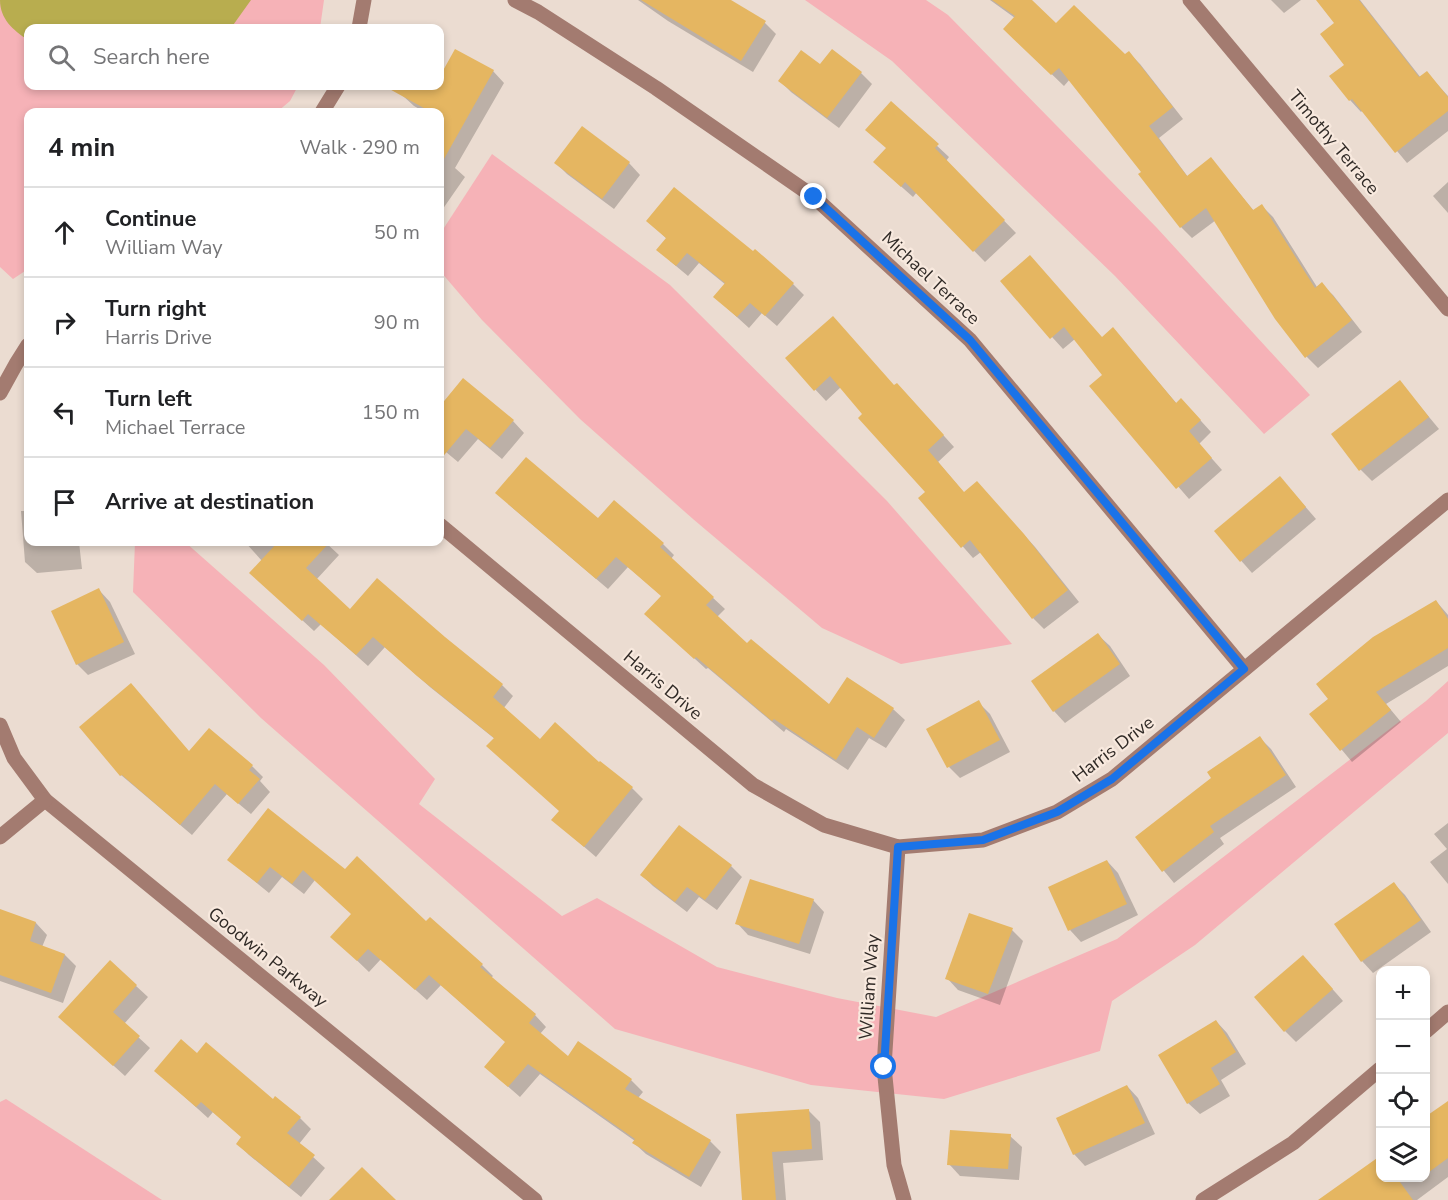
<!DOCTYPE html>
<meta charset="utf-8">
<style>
:root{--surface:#fff;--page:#f6f6f6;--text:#202124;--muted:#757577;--line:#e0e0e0}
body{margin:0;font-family:"Nunito Sans",sans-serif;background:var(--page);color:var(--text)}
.controls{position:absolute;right:18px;bottom:18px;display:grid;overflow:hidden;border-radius:12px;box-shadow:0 3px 9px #0003}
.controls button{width:54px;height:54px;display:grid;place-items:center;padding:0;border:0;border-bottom:2px solid var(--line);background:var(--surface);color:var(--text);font:30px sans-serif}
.stop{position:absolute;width:18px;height:18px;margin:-14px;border:4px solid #1a73e8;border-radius:50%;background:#fff}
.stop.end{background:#1a73e8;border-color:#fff;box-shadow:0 2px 6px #0008}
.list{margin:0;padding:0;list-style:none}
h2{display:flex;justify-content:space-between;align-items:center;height:78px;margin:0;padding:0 24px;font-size:26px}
h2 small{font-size:20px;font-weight:400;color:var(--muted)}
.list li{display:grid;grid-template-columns:39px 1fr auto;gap:18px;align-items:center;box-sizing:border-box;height:90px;padding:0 24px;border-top:2px solid var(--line)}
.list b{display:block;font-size:22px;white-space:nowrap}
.list p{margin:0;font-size:20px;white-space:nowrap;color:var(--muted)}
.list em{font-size:20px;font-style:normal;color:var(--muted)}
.icon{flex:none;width:33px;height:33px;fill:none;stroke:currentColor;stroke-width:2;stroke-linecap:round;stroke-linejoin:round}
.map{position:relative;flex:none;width:1448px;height:1200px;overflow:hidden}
.search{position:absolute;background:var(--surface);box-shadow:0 3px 9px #0003;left:24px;top:24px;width:420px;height:66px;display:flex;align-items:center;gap:15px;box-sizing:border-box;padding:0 21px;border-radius:12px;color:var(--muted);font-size:22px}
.panel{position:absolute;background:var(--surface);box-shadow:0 3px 9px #0003;left:24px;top:108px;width:420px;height:438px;border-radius:12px}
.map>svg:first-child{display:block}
.green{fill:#f6b2b7}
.water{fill:#b8ad4f}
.shadow{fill:#0003}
.building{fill:#e5b661}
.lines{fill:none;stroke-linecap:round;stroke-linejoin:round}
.minor{stroke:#a37b70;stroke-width:15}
.route{stroke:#1a73e8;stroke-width:8}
.labels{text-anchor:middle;stroke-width:4.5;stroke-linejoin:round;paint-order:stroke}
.street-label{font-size:18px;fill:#302a26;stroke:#f8e9de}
</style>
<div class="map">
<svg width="1448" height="1200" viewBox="0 0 1448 1200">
<rect width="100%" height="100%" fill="#ebdcd1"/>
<g class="green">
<path d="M0 0H324L320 28H28V86H298L290 101 277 112H28V269L13 279 0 267Z"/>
<path d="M805 0H926L948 15 1157 228 1310 395 1264 434 1115 276 892 61Z"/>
<path d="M492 154 670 285 887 501 1012 644 901 664 822 628 693 519 580 419 482 320 440 271V234Z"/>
<path d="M135 542H185L324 665 435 779 419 804 562 916 597 898 717 967 837 998 936 1017 1117 939 1426 701 1448 681V733L1195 945 1112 1001 1100 1051 944 1099 811 1085 615 1029 261 718 133 592Z"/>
<path d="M6 1099 162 1200H0V1102Z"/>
</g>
<path class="water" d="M0 0H251L231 28H28V40C13 30 0 19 0 0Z"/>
<g class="shadow">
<path d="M638 0H728L765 23 776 34 753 72 668 21Z"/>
<path d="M990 0H1030L1056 25 1125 56 1129 53 1140 64 1183 119 1159 138 1188 177 1211 159 1254 211 1262 206 1273 217 1317 287 1321 284 1333 295 1362 332 1318 368 1307 357 1216 220 1192 238 1181 227 1143 173 1070 79 1064 86 1005 29 1015 18Z"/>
<path d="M1271 0H1301L1284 13Z"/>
<path d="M1318 0H1360L1421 78 1427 73 1448 96V131L1407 163 1363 110 1361 112 1350 100 1331 77 1347 65 1336 23Z"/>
<path d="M821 67 861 73 872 84 839 128 791 92 780 81Z"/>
<path d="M493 71 504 83 455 168 465 177 440 213V112H422L423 111 414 106 402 95 408 86H440V74Z"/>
<path d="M891 103 949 157 946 161 1016 233 985 262 917 192 913 197 886 173Z"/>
<path d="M556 163H629L640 175 614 209 567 174Z"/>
<path d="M1448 182V213L1433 196Z"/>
<path d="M648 221 793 284 804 295 777 326 762 313 749 328 727 308 726 285 699 263 688 276 670 261 667 239Z"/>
<path d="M1002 282 1103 338 1113 329 1177 404 1192 411 1211 432 1199 444 1222 470 1189 499 1091 386 1104 375 1075 339 1063 349Z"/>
<path d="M787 359 895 387 908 396 954 447 938 462 965 494 977 483 1035 547 1079 602 1044 629 1033 618 981 552 973 558 920 498 928 492 841 387 826 401Z"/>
<path d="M1400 382 1439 429 1372 481 1361 470 1333 434Z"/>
<path d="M440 398 444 403 513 421 524 433 502 459 478 439 458 462 440 447Z"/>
<path d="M1291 490 1316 519 1252 573 1216 532Z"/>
<path d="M615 502 663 544 674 555 671 559 725 609 717 617 747 645 829 707 893 709 905 720 886 748 869 738 848 770 786 729 784 732 708 668 706 669 658 625 662 596 628 567 608 589 508 504 598 520Z"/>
<path d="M21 511H28V542H79L82 569 37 573 25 562Z"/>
<path d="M245 542H325L339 555 316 580 351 611 502 685 513 696 503 709 540 741 599 764 632 788 643 799 596 857 553 820 560 811 495 739 430 687 385 647 368 666 321 624 314 631 263 584 262 561Z"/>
<path d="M99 590 110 602 135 654 88 675 77 664Z"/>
<path d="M1436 601 1448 615V666L1386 704 1401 722 1352 762 1312 714Z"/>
<path d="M1098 635 1110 646 1130 676 1065 723 1054 711Z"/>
<path d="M131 685 190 753 252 766 263 777 260 781 270 792 251 814 227 794 192 835 121 775Z"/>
<path d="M978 702 990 714 1010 752 960 778 949 767Z"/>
<path d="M1260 738 1271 749 1296 787 1220 838 1224 844 1174 883 1137 838 1213 778Z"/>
<path d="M1448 823V884L1430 862 1447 849 1434 834Z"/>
<path d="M229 860 345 871 427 923 482 965 493 976 491 978 535 1015 546 1027 540 1034 568 1058 578 1043 631 1080 643 1092 638 1098 710 1141 721 1152 701 1187 646 1154 634 1143 635 1141 540 1074 520 1097 486 1067 507 1043 441 985 427 1000 381 959 369 972 344 948 353 915 315 880 304 894 282 877 269 893Z"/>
<path d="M1107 861 1118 873 1138 915 1081 942 1070 930Z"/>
<path d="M731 866 742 877 717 910 699 897 687 912 653 886 642 875Z"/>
<path d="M1394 884 1405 895 1431 932 1373 973 1362 961Z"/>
<path d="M813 900 824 912 810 954 748 935 737 923Z"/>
<path d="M5 912 36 923 47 935 42 947 65 955 76 966 63 1003 0 981V925Z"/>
<path d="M1012 930 1023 941 1000 1005 958 990 947 978Z"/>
<path d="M110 962 148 997 124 1024 150 1048 125 1076 72 1028Z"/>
<path d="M1314 968 1343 1001 1296 1042 1285 1031Z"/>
<path d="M1216 1021 1227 1033 1246 1064 1221 1080 1230 1096 1200 1114 1188 1103Z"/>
<path d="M197 1055 300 1118 311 1129 299 1144 325 1168 301 1197 249 1155 238 1144 243 1138 213 1112 208 1118 156 1071Z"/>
<path d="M1127 1086 1138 1098 1155 1134 1085 1166 1074 1154Z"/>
<path d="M1448 1103V1177L1417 1200H1333L1329 1194 1380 1158V1178H1426V1119Z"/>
<path d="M809 1111 820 1122 823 1160 783 1163 786 1200H743L738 1115Z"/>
<path d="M1010 1136 1022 1147 1019 1180 960 1176 949 1164Z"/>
</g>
<g class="building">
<path d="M641 0H731L766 21 741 61Z"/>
<path d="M992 0H1032L1056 23 1074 5 1125 54 1129 51 1173 107 1149 126 1187 176 1211 157 1253 210 1262 204 1315 288 1322 282 1352 320 1305 358 1275 319 1206 208 1180 228 1138 174 1141 172 1059 68 1051 75 1003 29 1015 16Z"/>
<path d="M1316 0H1359L1419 77 1427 71 1448 97V111L1395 153 1352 99 1349 101 1329 76 1344 65 1320 34 1334 23Z"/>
<path d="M455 49 494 70 440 166V112H431L384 86H440V76Z"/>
<path d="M832 49 862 72 827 118 778 81 801 50 820 64Z"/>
<path d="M891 101 939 144 935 148 1005 220 973 252 905 182 901 187 873 162 886 148 865 130Z"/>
<path d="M582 126 630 162 602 199 554 163Z"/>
<path d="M674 187 753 251 755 249 794 283 765 316 750 303 737 317 713 297 725 283 687 253 676 266 656 250 666 238 646 221Z"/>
<path d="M1030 255 1102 337 1113 327 1176 403 1181 398 1201 420 1189 431 1212 458 1176 489 1089 386 1102 375 1064 327 1050 339 1000 281Z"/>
<path d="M833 316 894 385 897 383 944 435 928 450 964 492 977 481 1024 534 1068 590 1032 619 970 540 961 548 918 498 925 492 858 418 862 414 830 376 814 391 785 358Z"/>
<path d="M463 378 514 420 490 448 466 429 440 460V406Z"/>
<path d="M1400 380 1429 417 1359 471 1331 434Z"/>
<path d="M526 457 598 518 614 500 664 543 660 547 714 597 706 605 747 643 751 639 829 704 847 677 894 708 874 738 857 727 836 760 774 719 772 721 696 657 694 659 644 614 661 596 616 557 596 579 495 493Z"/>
<path d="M1280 476 1306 507 1240 562 1214 531Z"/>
<path d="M278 542H330L306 568 350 609 377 578 445 637 503 684 493 697 540 739 555 722 599 762 600 761 633 787 584 847 551 820 559 811 486 746 494 738 417 676 373 637 356 655 308 614 302 621 249 573Z"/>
<path d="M99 588 124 642 76 665 51 611Z"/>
<path d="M1436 600 1448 619V648L1376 692 1391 710 1340 751 1309 714 1328 699 1316 684 1373 637Z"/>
<path d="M1098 633 1120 664 1053 712 1031 681Z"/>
<path d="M131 683 189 751 209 728 253 765 249 770 260 779 238 804 215 784 180 825 122 775 120 776 79 727Z"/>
<path d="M979 700 1000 740 947 768 926 729Z"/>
<path d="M1260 736 1286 775 1210 826 1214 832 1162 872 1135 837 1211 778 1207 772Z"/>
<path d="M268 808 345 869 357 856 426 921 430 917 483 964 480 967 536 1014 529 1023 568 1056 578 1041 632 1079 625 1089 711 1140 689 1177 632 1143 635 1139 528 1064 508 1087 484 1067 505 1042 429 975 415 990 368 949 357 961 330 937 351 914 303 870 292 884 270 867 257 883 227 860Z"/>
<path d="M679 825 732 865 705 900 687 887 675 902 640 875Z"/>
<path d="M1107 860 1127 904 1068 931 1048 887Z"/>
<path d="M750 879 814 899 799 944 735 924Z"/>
<path d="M1394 882 1421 920 1361 962 1334 924Z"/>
<path d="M0 909 36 922 30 941 65 954 51 993 0 975Z"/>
<path d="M969 913 1013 928 988 994 945 979Z"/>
<path d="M1303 955 1333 989 1284 1032 1254 997Z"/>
<path d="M110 960 137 985 113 1012 140 1036 113 1066 58 1017Z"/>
<path d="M1216 1020 1236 1052 1211 1068 1220 1084 1187 1104 1158 1055Z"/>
<path d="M181 1039 197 1053 206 1042 273 1099 275 1096 301 1117 287 1133 315 1155 289 1187 236 1144 241 1137 201 1102 196 1107 154 1071Z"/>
<path d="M1127 1085 1145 1123 1073 1155 1056 1118Z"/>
<path d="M1448 1101V1158L1425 1175V1117Z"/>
<path d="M809 1109 812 1149 772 1152 776 1200H742L736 1114Z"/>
<path d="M950 1130 1011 1134 1008 1169 947 1165Z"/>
<path d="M1380 1156V1178H1397L1413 1200H1318Z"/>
<path d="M362 1167 396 1200H329Z"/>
</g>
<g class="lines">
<g class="minor">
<path d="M515 0 538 12 656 88 814 197 970 340 1244 669"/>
<path d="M1190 0 1448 309"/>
<path d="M359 28 364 0"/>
<path d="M322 112 338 86"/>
<path d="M0 393 16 364 28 345"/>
<path d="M440 525 753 785 824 825 898 847 983 840 1057 812 1112 779 1448 500"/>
<path d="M0 725 14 758 45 800 535 1200"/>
<path d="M0 837 45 800"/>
<path d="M898 847 884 1067 894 1165 904 1200"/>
<path d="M1426 1031 1448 1012"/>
<path d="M1203 1200 1293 1143 1380 1069"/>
</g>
</g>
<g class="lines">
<path class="route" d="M814 197 970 340 1244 669 1112 779 1057 812 983 840 898 847 884 1067"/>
</g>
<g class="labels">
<g class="street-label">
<text transform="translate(1334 142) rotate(50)" y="6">Timothy Terrace</text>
<text transform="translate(931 278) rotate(43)" y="6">Michael Terrace</text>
<text transform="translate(663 685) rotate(40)" y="6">Harris Drive</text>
<text transform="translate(1113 749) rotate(-37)" y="6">Harris Drive</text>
<text transform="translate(268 957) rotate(39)" y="6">Goodwin Parkway</text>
<text transform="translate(869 987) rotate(-86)" y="6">William Way</text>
</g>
</g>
</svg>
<div class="controls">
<button>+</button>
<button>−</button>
<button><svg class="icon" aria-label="locate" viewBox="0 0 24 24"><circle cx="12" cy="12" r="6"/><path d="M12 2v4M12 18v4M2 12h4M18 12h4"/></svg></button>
<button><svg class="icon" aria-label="layers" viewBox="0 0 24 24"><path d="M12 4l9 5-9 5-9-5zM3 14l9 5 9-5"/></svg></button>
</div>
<div class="stop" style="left:884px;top:1067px"></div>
<div class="stop end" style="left:814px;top:197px"></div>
<div class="search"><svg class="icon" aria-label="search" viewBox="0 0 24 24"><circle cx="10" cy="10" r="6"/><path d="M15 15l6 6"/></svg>Search here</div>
<section class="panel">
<h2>4 min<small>Walk · 290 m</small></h2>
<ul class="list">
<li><svg class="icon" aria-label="ahead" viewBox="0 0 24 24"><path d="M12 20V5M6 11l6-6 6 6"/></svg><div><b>Continue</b><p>William Way</p></div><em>50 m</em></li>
<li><svg class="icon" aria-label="right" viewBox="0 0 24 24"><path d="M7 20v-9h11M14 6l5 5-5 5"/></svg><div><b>Turn right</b><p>Harris Drive</p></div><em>90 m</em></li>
<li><svg class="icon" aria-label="left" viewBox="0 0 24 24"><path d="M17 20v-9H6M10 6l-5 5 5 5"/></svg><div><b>Turn left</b><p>Michael Terrace</p></div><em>150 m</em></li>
<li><svg class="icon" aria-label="arrive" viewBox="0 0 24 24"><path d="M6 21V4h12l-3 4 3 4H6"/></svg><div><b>Arrive at destination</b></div></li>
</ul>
</section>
</div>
